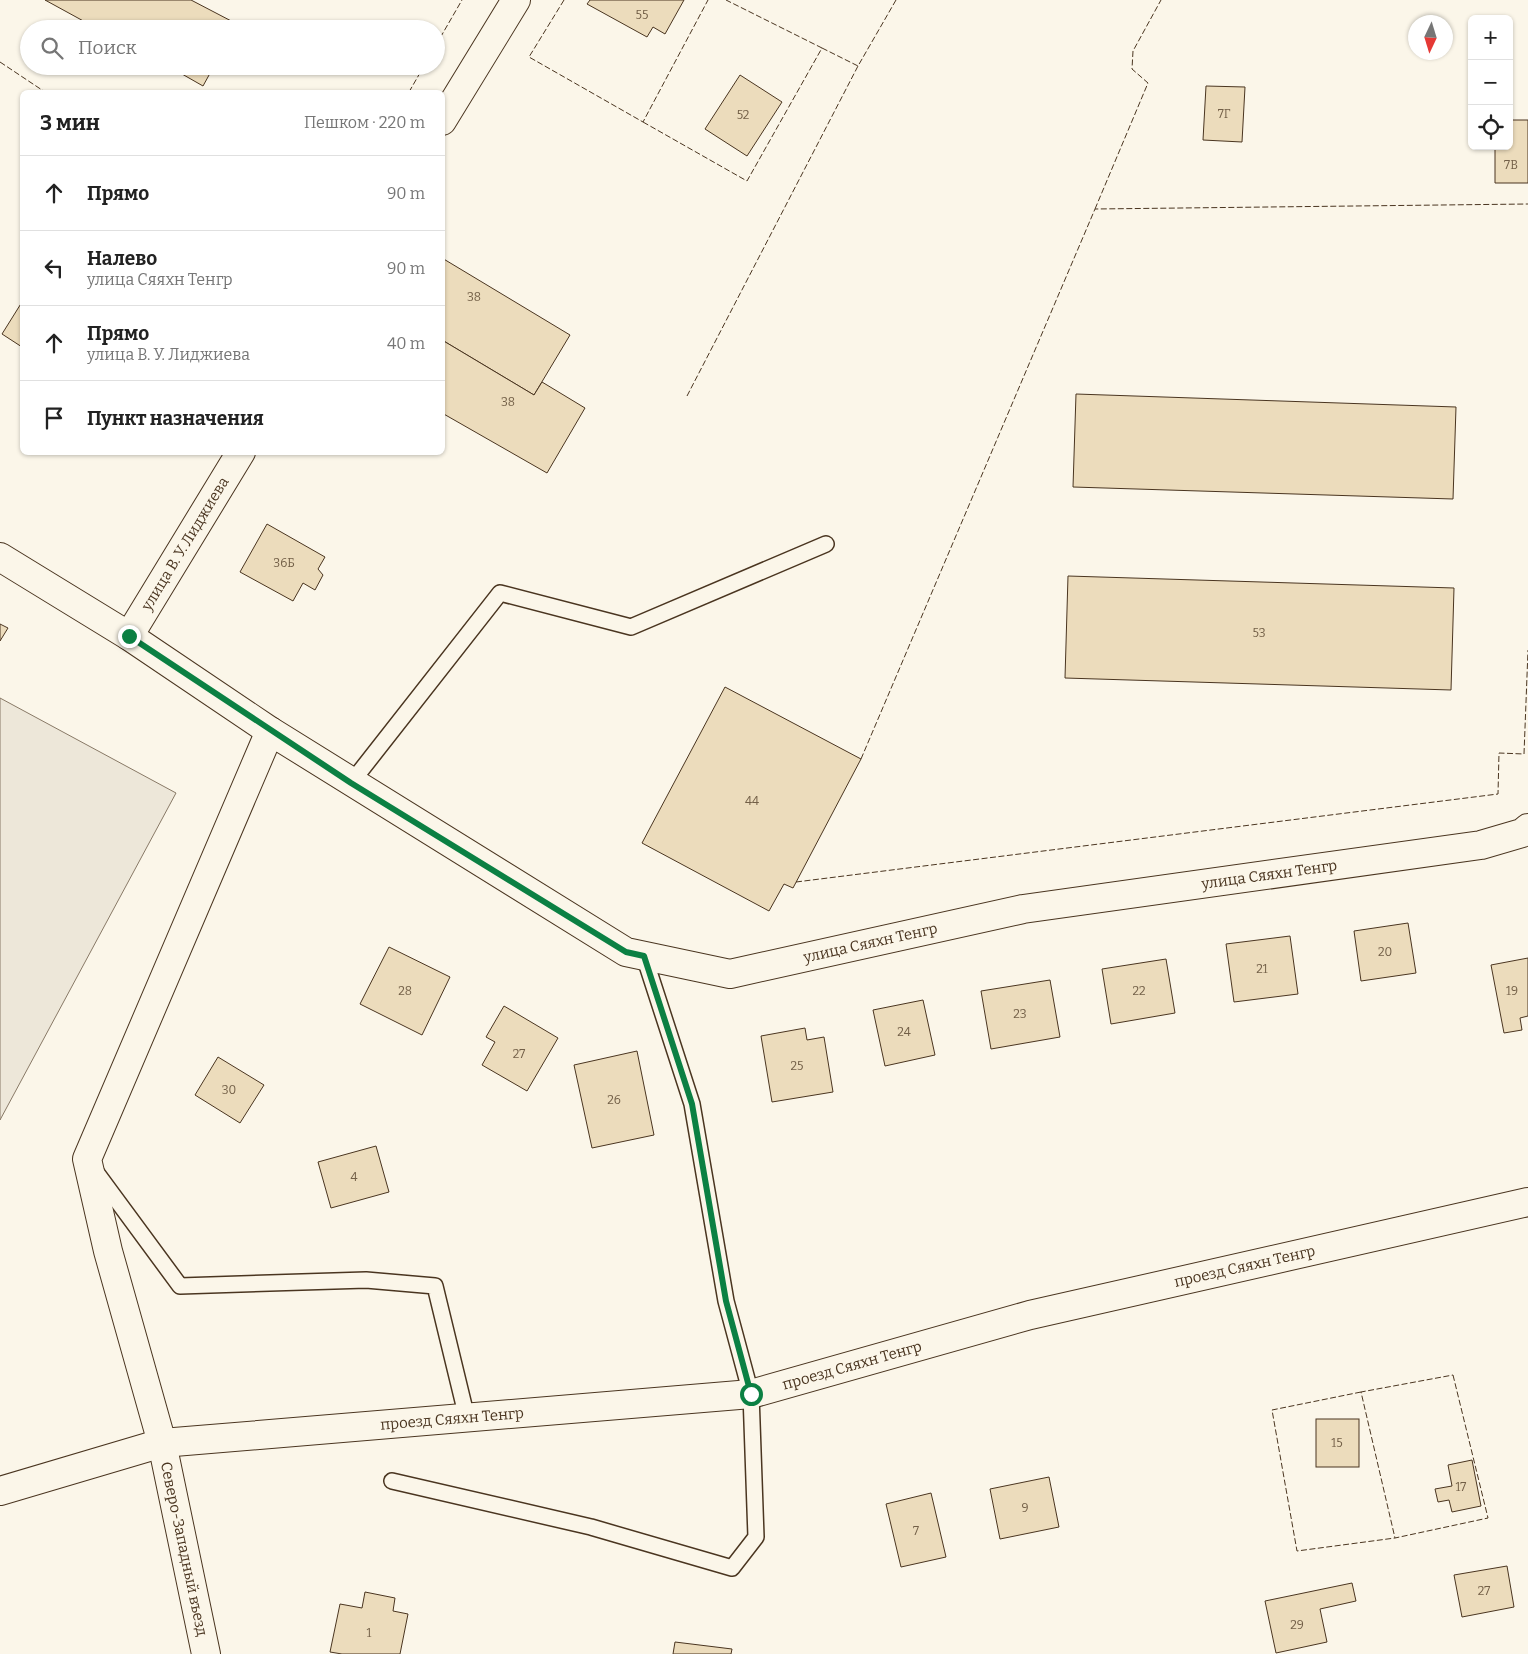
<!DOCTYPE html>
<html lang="ru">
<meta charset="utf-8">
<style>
:root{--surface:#fff;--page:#f2f2f2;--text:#222;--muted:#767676;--line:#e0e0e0}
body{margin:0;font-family:Bitter,serif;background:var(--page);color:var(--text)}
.controls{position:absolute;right:15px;top:15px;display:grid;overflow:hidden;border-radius:8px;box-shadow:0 1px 4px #0004}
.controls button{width:45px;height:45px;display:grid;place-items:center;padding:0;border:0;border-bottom:1px solid var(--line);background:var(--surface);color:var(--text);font:25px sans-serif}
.compass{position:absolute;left:1408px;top:15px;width:45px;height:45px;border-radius:50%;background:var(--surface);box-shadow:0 1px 4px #0004;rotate:184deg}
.stop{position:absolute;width:15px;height:15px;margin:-11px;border:4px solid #0b8043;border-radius:50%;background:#fff}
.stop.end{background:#0b8043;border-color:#fff;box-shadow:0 1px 5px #0008}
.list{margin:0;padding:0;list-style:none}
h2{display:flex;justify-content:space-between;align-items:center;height:65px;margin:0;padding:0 20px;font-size:21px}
h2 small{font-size:16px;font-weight:400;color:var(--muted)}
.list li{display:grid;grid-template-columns:32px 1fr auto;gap:15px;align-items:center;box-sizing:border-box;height:75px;padding:0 20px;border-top:1px solid var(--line)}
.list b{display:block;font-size:19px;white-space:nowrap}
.list p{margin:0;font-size:16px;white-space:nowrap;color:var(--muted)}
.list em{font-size:16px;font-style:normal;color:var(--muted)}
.icon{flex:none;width:28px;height:28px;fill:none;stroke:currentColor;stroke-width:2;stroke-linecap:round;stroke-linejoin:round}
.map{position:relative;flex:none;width:1528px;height:1654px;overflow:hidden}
.search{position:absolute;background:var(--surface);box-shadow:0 1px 4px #0004;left:20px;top:20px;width:425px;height:55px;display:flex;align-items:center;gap:12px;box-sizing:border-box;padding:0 18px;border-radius:28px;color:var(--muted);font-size:19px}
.panel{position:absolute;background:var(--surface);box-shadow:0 1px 4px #0004;left:20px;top:90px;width:425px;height:365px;border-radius:8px}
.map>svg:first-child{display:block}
.parking{fill:#ede7d9;stroke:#887966}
.building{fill:#ecdcbc;stroke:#4a3520}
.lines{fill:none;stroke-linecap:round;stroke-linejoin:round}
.service-casing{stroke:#4a3520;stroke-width:18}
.minor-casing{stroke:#4a3520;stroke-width:30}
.tertiary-casing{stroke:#4a3520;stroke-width:30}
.service{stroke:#fbf6e9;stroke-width:15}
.minor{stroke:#fbf6e9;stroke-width:28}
.tertiary{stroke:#fbf6e9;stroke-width:28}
.fence{stroke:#4a3520;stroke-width:1;stroke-dasharray:6 2.5;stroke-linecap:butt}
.route{stroke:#0b8043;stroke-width:6}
.labels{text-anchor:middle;stroke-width:4;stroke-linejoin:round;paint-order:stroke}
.number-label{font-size:12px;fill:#725f47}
.street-label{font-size:15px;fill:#4a3520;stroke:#fbf6e9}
</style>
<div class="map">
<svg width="1528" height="1654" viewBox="0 0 1528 1654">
<rect width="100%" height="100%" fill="#fbf6e9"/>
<path class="parking" d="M0 698 176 793 0 1120Z"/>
<g class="building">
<path d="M45 0H191L237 24 234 29H98Z"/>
<path d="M590 0H684L665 34 653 27 647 37 587 4Z"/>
<path d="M168 66H214L203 86Z"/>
<path d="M740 75 782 102 747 156 705 129Z"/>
<path d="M1206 86 1245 87 1242 142 1203 140Z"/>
<path d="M1509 120H1528V183H1495V146H1509Z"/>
<path d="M442 258 570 335 534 395 442 340Z"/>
<path d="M22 302V347L2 334Z"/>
<path d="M442 340 534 395 542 382 585 408 547 473 442 413Z"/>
<path d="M1076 394 1456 407 1453 499 1073 487Z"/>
<path d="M267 524 325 557 318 569 323 575 315 590 303 583 293 601 240 572Z"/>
<path d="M1068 576 1454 588 1451 690 1065 678Z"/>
<path d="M0 624 8 628 0 641Z"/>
<path d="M725 687 861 759 793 888 784 884 769 911 642 843Z"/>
<path d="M1408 923 1416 973 1361 981 1354 931Z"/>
<path d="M1290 936 1298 994 1234 1002 1226 944Z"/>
<path d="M389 947 450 977 422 1035 360 1004Z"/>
<path d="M1528 958V1016L1520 1018 1522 1030 1504 1033 1491 965Z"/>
<path d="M1166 959 1175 1013 1111 1024 1102 969Z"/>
<path d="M1050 980 1060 1037 991 1049 981 991Z"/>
<path d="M923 1000 935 1055 885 1066 873 1010Z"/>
<path d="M504 1006 558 1038 527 1091 482 1065 495 1042 486 1037Z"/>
<path d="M805 1028 807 1040 824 1037 833 1092 772 1102 761 1036Z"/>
<path d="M637 1051 654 1135 592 1148 574 1065Z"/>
<path d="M218 1057 264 1085 240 1123 195 1095Z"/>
<path d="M376 1146 389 1192 331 1208 318 1162Z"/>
<rect x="1316" y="1419" width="43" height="48"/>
<path d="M1472 1460 1481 1506 1452 1512 1449 1500 1438 1502 1435 1489 1452 1486 1448 1465Z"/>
<path d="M1049 1477 1059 1527 1000 1539 990 1489Z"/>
<path d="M931 1493 946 1557 901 1567 886 1504Z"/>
<path d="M1507 1566 1514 1607 1462 1617 1454 1575Z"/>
<path d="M1352 1583 1356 1601 1320 1609 1327 1642 1276 1653 1265 1601Z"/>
<path d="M365 1592 395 1598 393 1611 408 1614 400 1654H342L330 1652 340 1604 362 1608Z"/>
<path d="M675 1642 732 1649 731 1654H673Z"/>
</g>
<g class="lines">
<g class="service-casing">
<g id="service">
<path d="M351 783 500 593 631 627 826 544"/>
<path d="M96 1172 180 1286 366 1280 435 1286 467 1418"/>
<path d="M392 1481 591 1527 732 1568 756 1537 751 1394 726 1301 692 1104 644 956"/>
</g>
</g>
<g class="minor-casing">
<g id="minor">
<path d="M442 121 516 0"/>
<path id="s1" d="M129 636 241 452"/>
<path id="s2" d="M0 1491 162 1443 751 1394 1030 1315 1528 1202"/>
<path id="s3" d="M206 1654 162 1443 108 1251 87 1159 270 731 626 952 730 974 1023 909 1481 845 1522 833 1528 828"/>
</g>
</g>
<g class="tertiary-casing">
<path id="tertiary" d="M0 557 129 636 270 731"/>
</g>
<use href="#service" class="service"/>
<use href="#minor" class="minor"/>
<use href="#tertiary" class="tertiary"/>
<g class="fence">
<path d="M564 0 529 57 643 122 708 0"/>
<path d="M436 45 462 0"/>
<path d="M822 48 858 66 896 0"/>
<path d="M0 62 45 92"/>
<path d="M409 92 424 66"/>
<path d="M643 122 747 181 822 48 726 0"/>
<path d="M1095 209 1148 83 1132 69 1133 51 1161 0"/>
<path d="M687 396 858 66"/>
<path d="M861 759 1095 209 1528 204"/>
<path d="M796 882 1498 794 1499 753 1524 754 1528 650"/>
<path d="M1453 1375 1488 1518 1395 1538 1361 1392Z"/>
<path d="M1361 1392 1272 1410 1297 1551 1395 1538"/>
</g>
</g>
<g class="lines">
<path class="route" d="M129 636 351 783 626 952 644 956 692 1104 726 1301 751 1394"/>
</g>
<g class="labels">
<g class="number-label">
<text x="642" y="19">55</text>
<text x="1224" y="118">7Г</text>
<text x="743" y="119">52</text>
<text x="1511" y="169">7В</text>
<text x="474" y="301">38</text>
<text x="508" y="406">38</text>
<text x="284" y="567">36Б</text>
<text x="1259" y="637">53</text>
<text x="752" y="805">44</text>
<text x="1385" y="956">20</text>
<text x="1262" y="973">21</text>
<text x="405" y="995">28</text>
<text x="1139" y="995">22</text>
<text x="1512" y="995">19</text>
<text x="1020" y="1018">23</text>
<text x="904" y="1036">24</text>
<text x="519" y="1058">27</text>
<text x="797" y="1070">25</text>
<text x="229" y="1094">30</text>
<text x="614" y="1104">26</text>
<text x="354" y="1181">4</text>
<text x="1337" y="1447">15</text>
<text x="1461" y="1491">17</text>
<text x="1025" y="1512">9</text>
<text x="916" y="1535">7</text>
<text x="1484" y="1595">27</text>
<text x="1297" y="1629">29</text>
<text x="369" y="1637">1</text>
</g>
<g class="street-label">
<text dy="5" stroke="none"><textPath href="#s1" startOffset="108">улица В. У. Лиджиева</textPath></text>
<text dy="5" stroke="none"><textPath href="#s3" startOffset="2049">улица Сяяхн Тенгр</textPath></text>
<text dy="5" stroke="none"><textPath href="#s3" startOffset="1644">улица Сяяхн Тенгр</textPath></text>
<text dy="5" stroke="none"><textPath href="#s2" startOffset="1270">проезд Сяяхн Тенгр</textPath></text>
<text dy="5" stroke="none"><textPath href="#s2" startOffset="865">проезд Сяяхн Тенгр</textPath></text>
<text dy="5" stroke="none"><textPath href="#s2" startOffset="460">проезд Сяяхн Тенгр</textPath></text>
<text transform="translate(184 1549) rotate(78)" y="5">Северо-Западный въезд</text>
</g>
</g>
</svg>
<div class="controls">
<button>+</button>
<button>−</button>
<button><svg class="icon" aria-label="locate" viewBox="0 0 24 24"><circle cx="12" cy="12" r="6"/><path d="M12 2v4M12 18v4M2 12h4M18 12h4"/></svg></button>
</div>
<svg class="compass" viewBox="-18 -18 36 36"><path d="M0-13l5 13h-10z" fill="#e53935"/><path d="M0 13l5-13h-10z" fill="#767676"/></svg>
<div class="stop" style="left:751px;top:1394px"></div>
<div class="stop end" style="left:129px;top:636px"></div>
<div class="search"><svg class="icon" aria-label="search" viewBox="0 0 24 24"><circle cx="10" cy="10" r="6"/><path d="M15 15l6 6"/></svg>Поиск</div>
<section class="panel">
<h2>3 мин<small>Пешком · 220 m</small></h2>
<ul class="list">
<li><svg class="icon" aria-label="ahead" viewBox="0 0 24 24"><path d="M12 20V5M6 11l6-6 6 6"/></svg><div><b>Прямо</b></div><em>90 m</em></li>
<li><svg class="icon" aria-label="left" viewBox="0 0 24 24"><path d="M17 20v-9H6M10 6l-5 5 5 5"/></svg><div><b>Налево</b><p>улица Сяяхн Тенгр</p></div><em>90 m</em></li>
<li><svg class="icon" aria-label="ahead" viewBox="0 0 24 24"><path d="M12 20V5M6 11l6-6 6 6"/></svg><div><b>Прямо</b><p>улица В. У. Лиджиева</p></div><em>40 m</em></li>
<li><svg class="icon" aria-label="arrive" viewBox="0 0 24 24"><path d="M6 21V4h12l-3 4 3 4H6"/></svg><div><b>Пункт назначения</b></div></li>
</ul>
</section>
</div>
